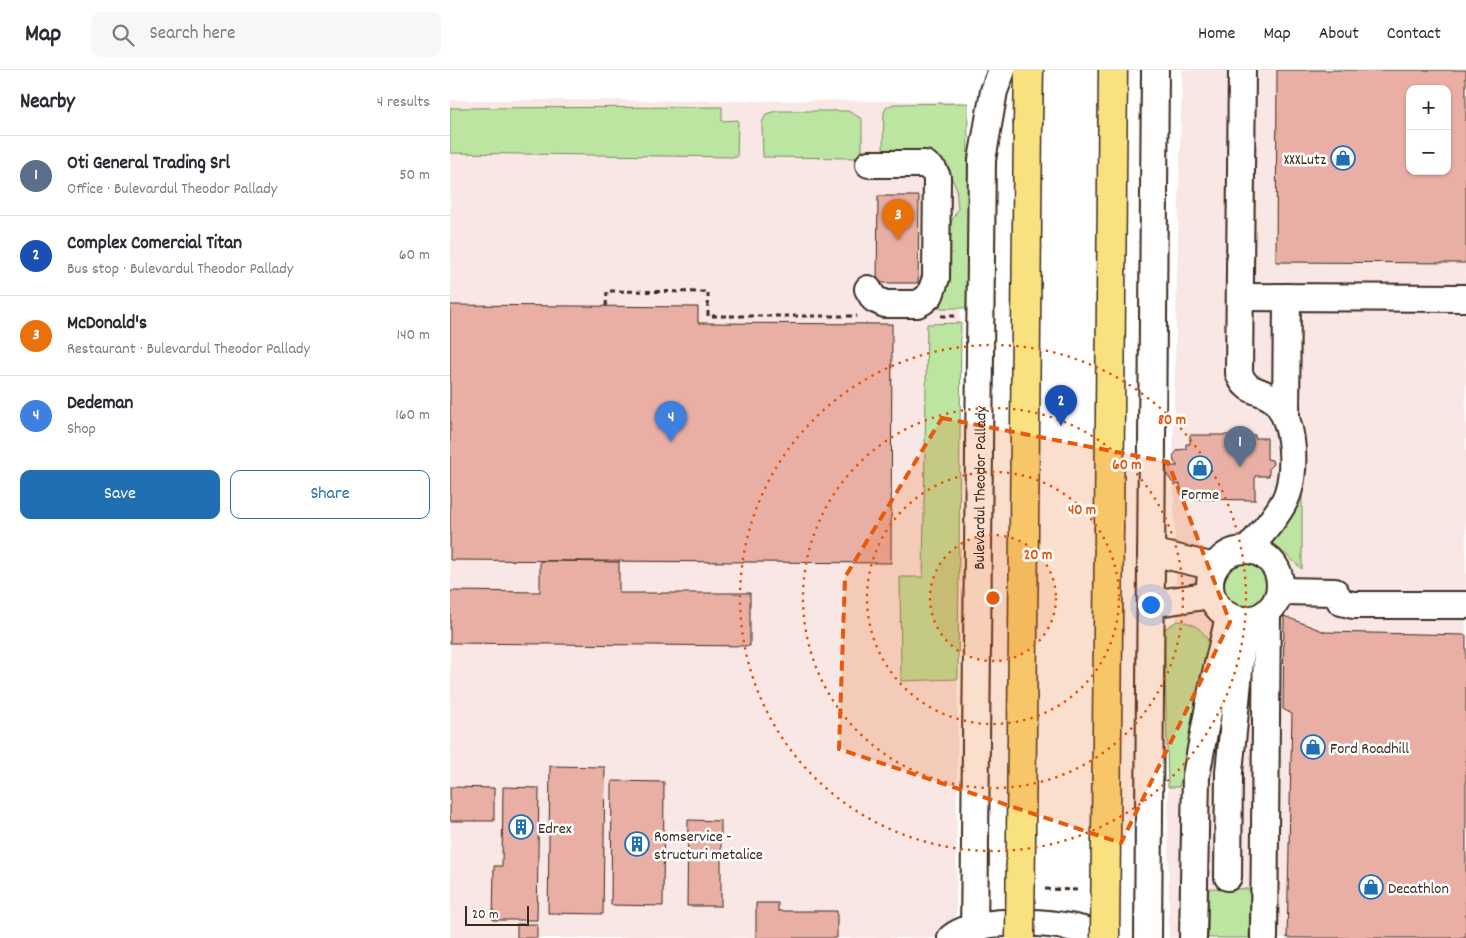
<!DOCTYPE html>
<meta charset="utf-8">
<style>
:root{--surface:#fff;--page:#f7f7f7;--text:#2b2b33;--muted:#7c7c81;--line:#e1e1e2;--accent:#1f6fb2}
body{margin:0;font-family:Dekko,sans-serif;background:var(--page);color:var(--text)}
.controls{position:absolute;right:15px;top:15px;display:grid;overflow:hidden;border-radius:10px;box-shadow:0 1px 4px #0004}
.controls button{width:45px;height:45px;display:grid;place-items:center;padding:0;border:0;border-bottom:1px solid var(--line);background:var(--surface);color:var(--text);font:25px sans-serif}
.scale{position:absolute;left:15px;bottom:12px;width:64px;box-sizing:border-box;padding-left:5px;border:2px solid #3b2a1e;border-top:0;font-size:14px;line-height:18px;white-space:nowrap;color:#3b2a1e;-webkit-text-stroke:4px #fff;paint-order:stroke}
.you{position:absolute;left:700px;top:534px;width:18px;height:18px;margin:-12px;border:4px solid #fff;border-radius:50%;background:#1a73e8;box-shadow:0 0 0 8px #1a73e833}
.badge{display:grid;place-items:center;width:32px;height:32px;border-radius:50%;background:var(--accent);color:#fff;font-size:16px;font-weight:700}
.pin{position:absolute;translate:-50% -41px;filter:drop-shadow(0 1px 2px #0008)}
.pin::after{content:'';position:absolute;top:26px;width:18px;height:15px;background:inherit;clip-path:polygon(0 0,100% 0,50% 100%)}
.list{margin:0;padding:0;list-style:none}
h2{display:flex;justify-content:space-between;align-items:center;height:65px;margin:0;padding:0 20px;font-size:21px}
h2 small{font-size:16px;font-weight:400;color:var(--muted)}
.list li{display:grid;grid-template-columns:32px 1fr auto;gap:15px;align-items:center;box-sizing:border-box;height:80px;padding:0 20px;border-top:1px solid var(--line)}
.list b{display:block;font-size:19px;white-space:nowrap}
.list p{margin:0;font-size:16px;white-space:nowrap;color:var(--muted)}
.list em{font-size:16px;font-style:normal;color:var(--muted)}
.actions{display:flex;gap:10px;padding:15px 20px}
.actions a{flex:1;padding:11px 0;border:1px solid var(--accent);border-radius:10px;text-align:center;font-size:18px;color:var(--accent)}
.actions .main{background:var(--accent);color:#fff}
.icon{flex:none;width:28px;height:28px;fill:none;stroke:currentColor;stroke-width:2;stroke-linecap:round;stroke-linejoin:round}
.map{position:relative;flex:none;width:1016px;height:868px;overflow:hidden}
header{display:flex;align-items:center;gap:30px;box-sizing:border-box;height:70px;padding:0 25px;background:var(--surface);border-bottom:1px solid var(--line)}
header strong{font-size:24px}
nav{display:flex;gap:28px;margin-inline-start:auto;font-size:18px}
.search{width:350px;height:45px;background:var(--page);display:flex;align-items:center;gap:12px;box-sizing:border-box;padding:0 18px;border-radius:10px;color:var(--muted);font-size:19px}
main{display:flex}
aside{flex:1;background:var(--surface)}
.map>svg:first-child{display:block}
.built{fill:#f8e7e4;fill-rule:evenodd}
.green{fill:#bce5a2;stroke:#7c8860}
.building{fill:#e9afa5;stroke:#3b2a1e;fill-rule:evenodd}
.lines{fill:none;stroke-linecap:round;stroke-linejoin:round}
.minor-casing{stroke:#3b2a1e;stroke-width:30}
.major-casing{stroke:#3b2a1e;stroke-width:31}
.path{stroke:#3b2a1e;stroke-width:3;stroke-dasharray:5 4;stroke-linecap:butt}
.minor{stroke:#fff;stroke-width:26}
.major{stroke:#fae180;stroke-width:28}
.major-bridge-casing{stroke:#3b2a1e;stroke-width:31;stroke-linecap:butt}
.major-bridge{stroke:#fae180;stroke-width:28}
.marked{fill:#e8590c;fill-opacity:0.2;stroke:#e8590c;stroke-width:4;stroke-dasharray:10 6;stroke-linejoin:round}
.ring{fill:none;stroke:#e8590c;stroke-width:2.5;stroke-dasharray:2.5 5}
.labels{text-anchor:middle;stroke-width:5;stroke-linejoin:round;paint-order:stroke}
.poi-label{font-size:16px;fill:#3b2a1e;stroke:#fff;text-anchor:start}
.street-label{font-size:16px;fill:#3b2a1e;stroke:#fff}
.centre{fill:#e8590c;stroke:#fff;stroke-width:2.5}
.ring-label{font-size:15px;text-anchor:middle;font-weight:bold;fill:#e8590c;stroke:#fff;stroke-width:5;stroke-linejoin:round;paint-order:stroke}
</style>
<header>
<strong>Map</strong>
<div class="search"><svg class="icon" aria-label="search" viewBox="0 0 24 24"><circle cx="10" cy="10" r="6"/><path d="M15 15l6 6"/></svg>Search here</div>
<nav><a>Home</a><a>Map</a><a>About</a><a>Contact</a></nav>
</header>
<main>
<aside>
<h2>Nearby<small>4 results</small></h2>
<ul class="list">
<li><span class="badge" style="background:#5c6f8a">1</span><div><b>Oti General Trading Srl</b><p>Office · Bulevardul Theodor Pallady</p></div><em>50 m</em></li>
<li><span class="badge" style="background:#1a4fb4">2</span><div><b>Complex Comercial Titan</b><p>Bus stop · Bulevardul Theodor Pallady</p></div><em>60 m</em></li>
<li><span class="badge" style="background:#e8710a">3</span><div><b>McDonald's</b><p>Restaurant · Bulevardul Theodor Pallady</p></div><em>140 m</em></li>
<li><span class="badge" style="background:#3f7fe0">4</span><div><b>Dedeman</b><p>Shop</p></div><em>160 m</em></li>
</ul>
<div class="actions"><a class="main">Save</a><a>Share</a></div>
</aside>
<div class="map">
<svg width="1016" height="868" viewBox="0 0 1016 868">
<rect width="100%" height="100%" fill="#fff"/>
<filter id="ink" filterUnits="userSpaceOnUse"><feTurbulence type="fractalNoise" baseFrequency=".02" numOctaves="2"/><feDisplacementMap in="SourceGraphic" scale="10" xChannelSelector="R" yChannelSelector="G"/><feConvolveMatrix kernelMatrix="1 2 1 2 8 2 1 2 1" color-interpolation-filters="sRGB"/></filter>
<g filter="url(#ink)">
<g class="built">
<path d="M732 0H1016V868H719L718 717 714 562 716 558 727 551 723 378ZM960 19H997V101H960Z"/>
<path d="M0 30 512 31 506 868H0Z"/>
</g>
<g class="green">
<path d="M518 33 517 238H475L494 165 508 139 506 116 495 98 435 86 433 81 434 42 437 37 444 34Z"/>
<path d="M272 37V51L288 50 287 87 0 83V38Z"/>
<path d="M326 41H398L412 49V88L313 87 312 53 316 44Z"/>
<path d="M511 253 508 609 451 611 450 507H473L477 254Z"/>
<path d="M852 404V499L831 480 818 472Z"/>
<circle cx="795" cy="515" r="21"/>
<path d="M727 551C747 552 760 565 761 584L729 717H718L714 562 716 558Z"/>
<path d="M759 818 800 819 799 868H758Z"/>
</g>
<g class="building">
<path d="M827 0H1016V193L826 192ZM960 19H997V101H960Z"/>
<path d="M428 126H469L468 213H427Z"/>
<path d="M0 235 248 237V253L442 254 441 493 0 490Z"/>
<path d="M740 365H805V368H817V389L822 390 823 394 819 398V406H805V430L739 429 740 423H730V414L725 415 722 412 717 405 716 396H728L724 392 723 386 728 380 736 379V374H740Z"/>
<path d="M90 491 169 492V523H300V576L0 573V521L90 522Z"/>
<path d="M834 546 875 562 1016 565V868H837L842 644 833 639Z"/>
<path d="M100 696 155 697 153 844 98 843Z"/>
<path d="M162 711 214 712 213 836 161 835Z"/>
<path d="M0 717 44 718V751H0Z"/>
<path d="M53 717 89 718 87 850H43L44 796H52Z"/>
<path d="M238 750 271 751V836H237Z"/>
<path d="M306 833H328V841H387V868H306Z"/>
<rect x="67" y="854" width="20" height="14"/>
</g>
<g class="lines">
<g class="minor-casing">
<g id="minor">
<path d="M792 0 789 303C796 324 810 318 824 330 845 349 847 406 835 430 826 448 811 464 798 479"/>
<path d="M418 219 424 229 435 234H467L473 231 480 225 486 208 487 107 484 101 475 94H419"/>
<path d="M790 227 1016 228"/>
<path d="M836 348 837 227"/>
<circle cx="795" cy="515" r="35"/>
<path d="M701 482 765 497"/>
<path d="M831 521 885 522 891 532 903 535H1016"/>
<path d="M701 534 761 525"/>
<path d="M778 807 779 702 794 551"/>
<path d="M501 868C528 844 625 851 655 868"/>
<path id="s1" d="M524 868 532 90 544 21 552 0"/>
<path d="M698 868 705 0"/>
<path d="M743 868 746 706 762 620 779 547"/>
<path d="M814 868 817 543"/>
</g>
</g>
<g class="major-casing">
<g id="major">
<path d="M578 52 579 0"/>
<path d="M659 457 663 0"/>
</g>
</g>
<g class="path">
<path d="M156 236 157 221 258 222V246H407"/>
<path d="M491 246H507"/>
<path d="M595 819 631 820"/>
</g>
<use href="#minor" class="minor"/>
<use href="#major" class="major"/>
<g class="major-bridge-casing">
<g id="major-bridge">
<path d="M570 868 578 52"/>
<path d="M655 868 659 457"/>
</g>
</g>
<use href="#major-bridge" class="major-bridge"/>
</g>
</g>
<path class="marked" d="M492 348 718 392 780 552 671 773 389 679 395 507Z"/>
<circle cx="543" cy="528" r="63" fill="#e8590c" fill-opacity=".12"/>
<g class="ring">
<circle cx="543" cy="528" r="63"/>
<circle cx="543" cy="528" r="126"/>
<circle cx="543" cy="528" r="190"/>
<circle cx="543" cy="528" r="253"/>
</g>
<defs>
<g id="shop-ring" transform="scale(1.25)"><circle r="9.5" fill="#fff" stroke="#1f6fb2" stroke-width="1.5"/><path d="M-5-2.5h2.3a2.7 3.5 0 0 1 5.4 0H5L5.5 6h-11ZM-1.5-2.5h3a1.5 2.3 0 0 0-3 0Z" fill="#1f6fb2"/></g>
<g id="building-ring" transform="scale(1.25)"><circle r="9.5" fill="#fff" stroke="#1f6fb2" stroke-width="1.5"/><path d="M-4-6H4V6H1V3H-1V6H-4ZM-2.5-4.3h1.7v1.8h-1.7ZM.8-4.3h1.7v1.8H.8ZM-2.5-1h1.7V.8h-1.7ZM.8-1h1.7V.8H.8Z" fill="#1f6fb2"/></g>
</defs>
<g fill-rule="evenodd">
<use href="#shop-ring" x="893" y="88"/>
<use href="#shop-ring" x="750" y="398"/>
<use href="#shop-ring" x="863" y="677"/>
<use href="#building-ring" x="71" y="757"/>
<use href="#building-ring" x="187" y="774"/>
<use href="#shop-ring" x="921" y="817"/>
</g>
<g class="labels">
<g class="poi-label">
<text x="876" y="94" text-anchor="end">XXXLutz</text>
<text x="750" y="429" text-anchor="middle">Forme</text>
<text x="880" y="683">Ford Roadhill</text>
<text x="88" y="763">Edrex</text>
<text x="204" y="771">Romservice -<tspan x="204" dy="18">structuri metalice</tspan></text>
<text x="938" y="823">Decathlon</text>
</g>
<g class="street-label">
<text dy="6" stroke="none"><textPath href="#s1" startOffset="450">Bulevardul Theodor Pallady</textPath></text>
</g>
</g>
<circle cx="543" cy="528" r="8" class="centre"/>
<g class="ring-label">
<text x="722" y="354">80 m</text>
<text x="677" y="399">60 m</text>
<text x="632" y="444">40 m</text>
<text x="588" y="489">20 m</text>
</g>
</svg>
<div class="controls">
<button>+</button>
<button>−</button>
</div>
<div class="scale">20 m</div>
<div class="you"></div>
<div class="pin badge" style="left:790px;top:397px;background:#5c6f8a">1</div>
<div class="pin badge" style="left:611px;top:356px;background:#1a4fb4">2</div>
<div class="pin badge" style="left:448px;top:170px;background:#e8710a">3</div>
<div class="pin badge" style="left:221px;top:372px;background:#3f7fe0">4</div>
</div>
</main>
